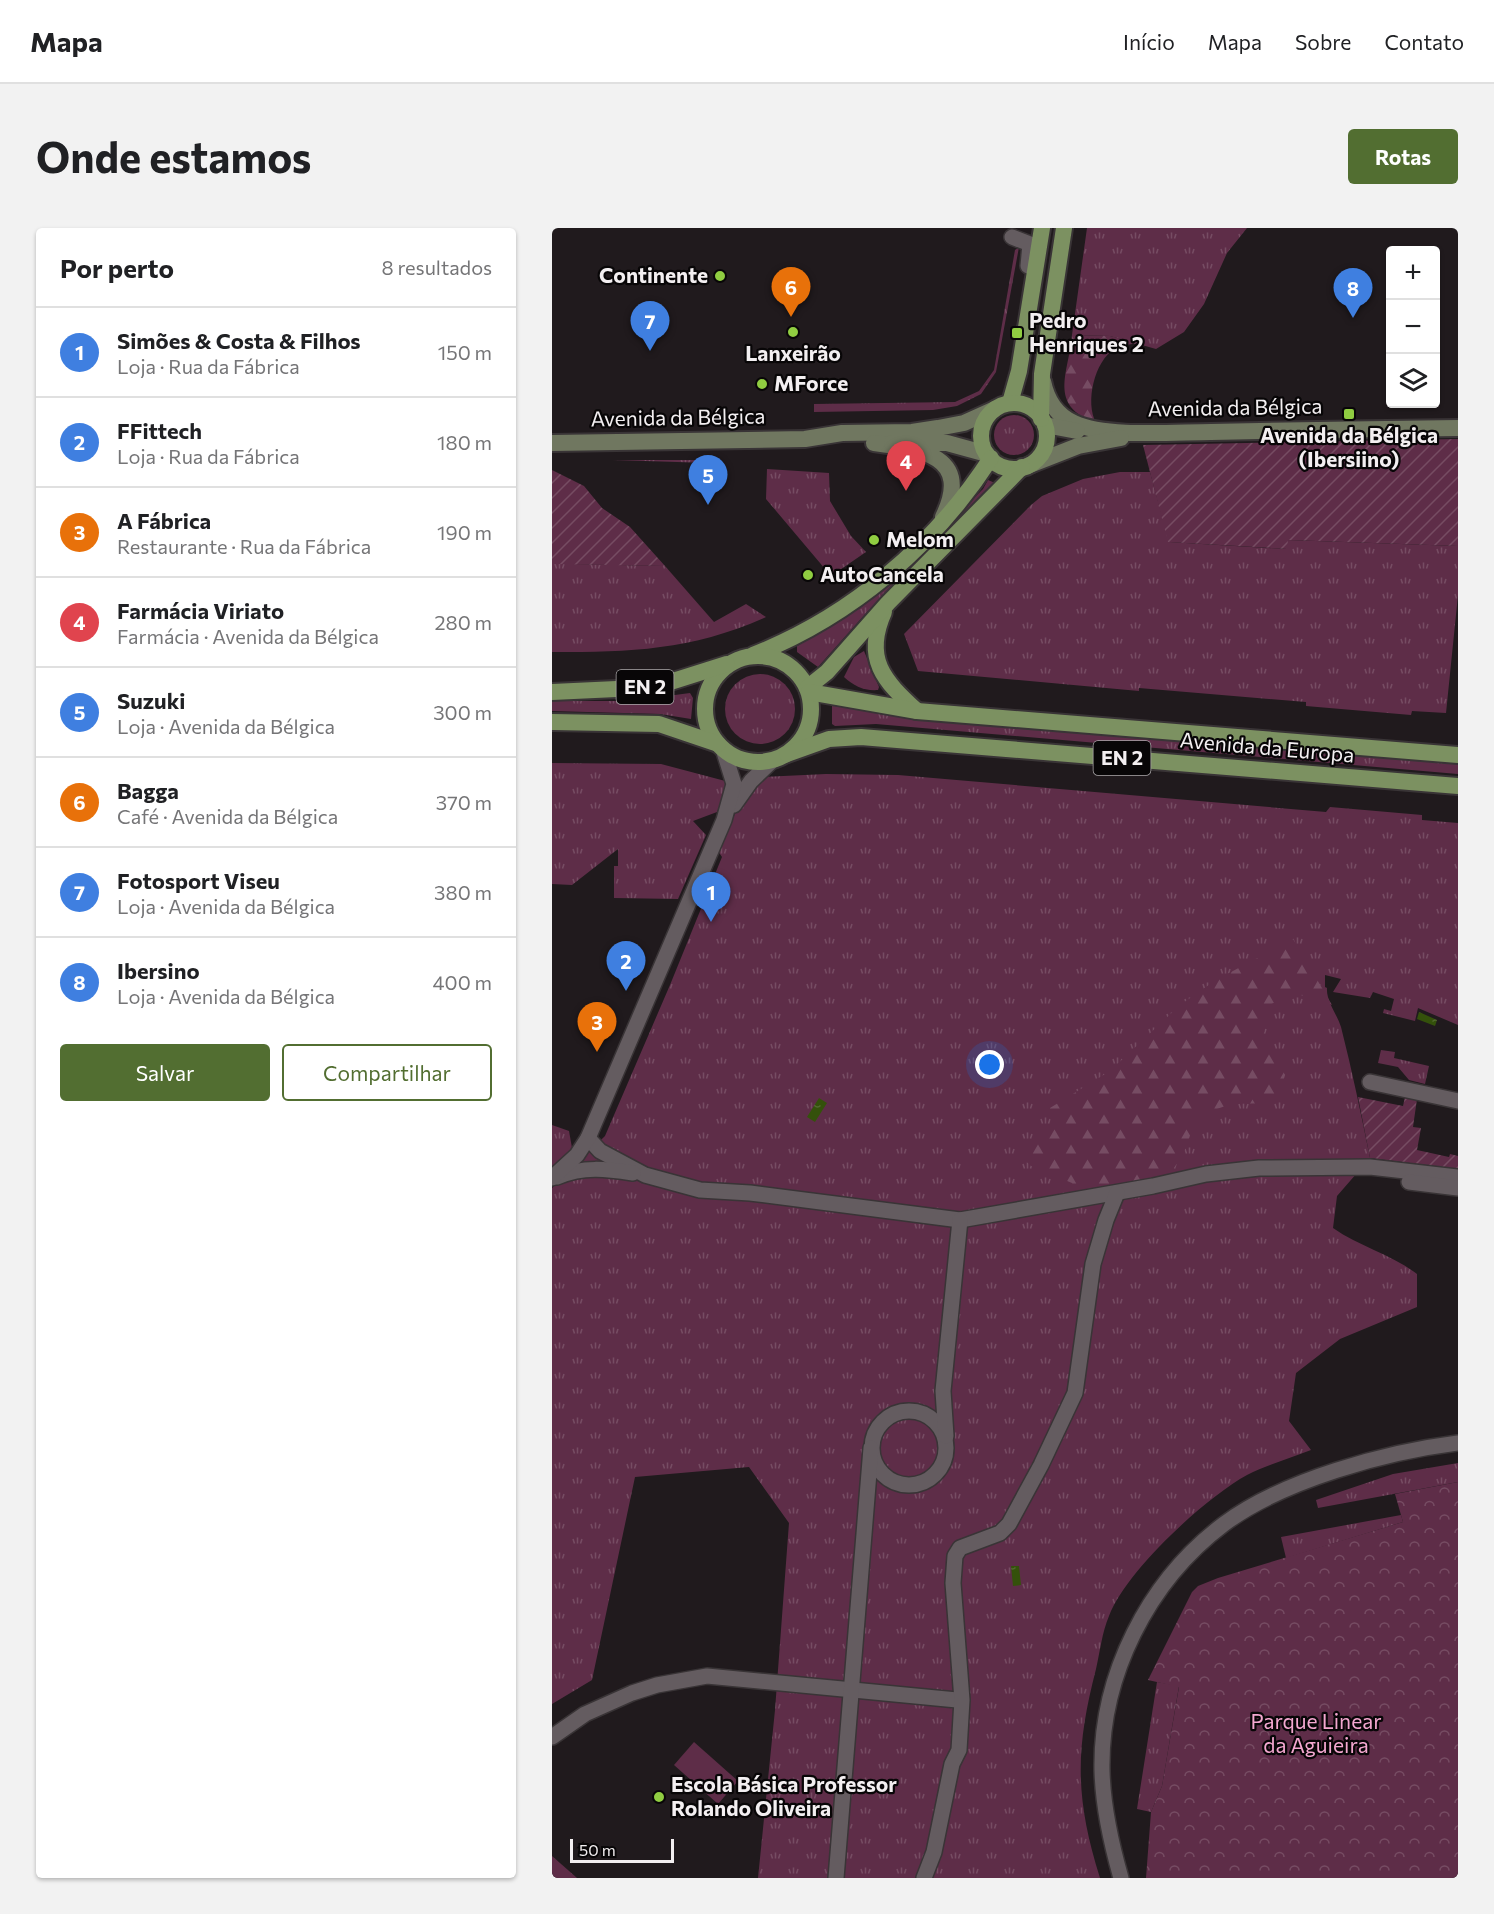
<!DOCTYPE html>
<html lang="pt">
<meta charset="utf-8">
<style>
:root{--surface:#fff;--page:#f2f2f2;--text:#202124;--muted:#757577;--line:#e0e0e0;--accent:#526e31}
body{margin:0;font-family:Commissioner,sans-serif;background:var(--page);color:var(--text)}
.controls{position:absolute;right:18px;top:18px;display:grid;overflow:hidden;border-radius:6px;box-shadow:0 2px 4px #0004}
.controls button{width:54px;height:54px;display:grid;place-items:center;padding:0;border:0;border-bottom:2px solid var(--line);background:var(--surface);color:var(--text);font:30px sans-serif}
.scale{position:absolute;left:18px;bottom:15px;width:104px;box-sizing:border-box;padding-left:6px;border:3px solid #f3eff1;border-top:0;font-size:16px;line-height:21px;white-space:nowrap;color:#f3eff1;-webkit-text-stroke:4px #080607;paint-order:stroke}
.you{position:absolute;left:438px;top:837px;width:21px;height:21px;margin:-15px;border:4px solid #fff;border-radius:50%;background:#1a73e8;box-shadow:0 0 0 9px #1a73e833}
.badge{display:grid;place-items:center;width:39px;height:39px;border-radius:50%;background:var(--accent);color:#fff;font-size:20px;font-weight:700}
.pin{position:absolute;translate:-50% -50px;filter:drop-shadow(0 2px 3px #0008)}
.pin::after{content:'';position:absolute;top:32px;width:21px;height:18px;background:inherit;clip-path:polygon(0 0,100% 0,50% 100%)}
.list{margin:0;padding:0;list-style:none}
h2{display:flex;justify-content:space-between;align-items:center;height:78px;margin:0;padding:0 24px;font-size:26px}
h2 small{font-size:20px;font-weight:400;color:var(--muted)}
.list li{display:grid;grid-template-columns:39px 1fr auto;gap:18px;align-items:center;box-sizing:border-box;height:90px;padding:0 24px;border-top:2px solid var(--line)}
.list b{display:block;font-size:22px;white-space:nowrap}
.list p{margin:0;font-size:20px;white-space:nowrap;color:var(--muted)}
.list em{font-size:20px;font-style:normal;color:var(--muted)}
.actions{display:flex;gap:12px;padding:18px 24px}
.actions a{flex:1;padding:14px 0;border:2px solid var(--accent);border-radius:6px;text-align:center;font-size:21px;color:var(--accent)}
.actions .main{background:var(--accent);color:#fff}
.icon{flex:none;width:33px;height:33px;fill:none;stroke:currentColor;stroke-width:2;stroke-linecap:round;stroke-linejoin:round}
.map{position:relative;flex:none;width:906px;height:1650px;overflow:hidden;border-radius:6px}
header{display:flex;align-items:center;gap:36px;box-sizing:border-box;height:84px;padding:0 30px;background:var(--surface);border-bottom:2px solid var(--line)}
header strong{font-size:28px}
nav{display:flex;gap:33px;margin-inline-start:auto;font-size:21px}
.intro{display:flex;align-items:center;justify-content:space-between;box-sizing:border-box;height:144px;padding:0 36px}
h1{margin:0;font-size:42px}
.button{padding:15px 27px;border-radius:6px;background:var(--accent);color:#fff;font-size:21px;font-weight:700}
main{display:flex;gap:36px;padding:0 36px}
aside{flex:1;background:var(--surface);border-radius:6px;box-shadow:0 2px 4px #0004}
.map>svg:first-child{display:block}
.grass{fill:url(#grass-tufts)}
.forest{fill:url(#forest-firs)}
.park{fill:url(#park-crowns)}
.garden{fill:url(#garden-furrows)}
.pitch{fill:#5e2d48}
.water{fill:url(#water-ripples)}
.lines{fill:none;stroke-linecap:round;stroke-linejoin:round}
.minor-casing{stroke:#393436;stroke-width:18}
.secondary-casing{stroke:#393436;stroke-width:20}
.primary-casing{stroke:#393436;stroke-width:20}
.minor{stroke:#645c60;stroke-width:15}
.secondary{stroke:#707760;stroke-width:16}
.primary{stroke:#7c9161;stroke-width:16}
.poi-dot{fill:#90cd41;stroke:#080607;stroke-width:2}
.labels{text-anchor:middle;stroke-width:4.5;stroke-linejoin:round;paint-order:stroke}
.shield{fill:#080607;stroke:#aca9ab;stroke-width:1.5}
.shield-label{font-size:20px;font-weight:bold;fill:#f3eff1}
.poi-label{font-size:21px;font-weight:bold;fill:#f3eff1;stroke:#080607;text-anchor:start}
.street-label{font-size:21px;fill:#f3eff1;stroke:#080607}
.park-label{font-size:21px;fill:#f4a7d0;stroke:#080607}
</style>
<header>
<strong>Mapa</strong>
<nav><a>Início</a><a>Mapa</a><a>Sobre</a><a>Contato</a></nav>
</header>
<div class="intro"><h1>Onde estamos</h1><a class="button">Rotas</a></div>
<main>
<aside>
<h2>Por perto<small>8 resultados</small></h2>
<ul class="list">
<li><span class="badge" style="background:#3f7fe0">1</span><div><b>Simões &amp; Costa &amp; Filhos</b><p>Loja · Rua da Fábrica</p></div><em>150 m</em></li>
<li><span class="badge" style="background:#3f7fe0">2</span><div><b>FFittech</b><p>Loja · Rua da Fábrica</p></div><em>180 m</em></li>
<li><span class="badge" style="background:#e8710a">3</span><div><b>A Fábrica</b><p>Restaurante · Rua da Fábrica</p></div><em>190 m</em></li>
<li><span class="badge" style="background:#e0444e">4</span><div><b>Farmácia Viriato</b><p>Farmácia · Avenida da Bélgica</p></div><em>280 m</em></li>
<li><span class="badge" style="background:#3f7fe0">5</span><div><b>Suzuki</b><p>Loja · Avenida da Bélgica</p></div><em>300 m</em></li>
<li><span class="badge" style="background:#e8710a">6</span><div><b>Bagga</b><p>Café · Avenida da Bélgica</p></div><em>370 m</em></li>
<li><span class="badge" style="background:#3f7fe0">7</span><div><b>Fotosport Viseu</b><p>Loja · Avenida da Bélgica</p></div><em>380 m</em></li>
<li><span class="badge" style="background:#3f7fe0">8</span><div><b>Ibersino</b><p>Loja · Avenida da Bélgica</p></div><em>400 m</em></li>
</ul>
<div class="actions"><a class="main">Salvar</a><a>Compartilhar</a></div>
</aside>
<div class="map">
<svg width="906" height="1650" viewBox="0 0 906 1650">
<defs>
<pattern id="grass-tufts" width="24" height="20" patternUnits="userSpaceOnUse" patternTransform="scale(1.5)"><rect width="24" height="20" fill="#5e2d48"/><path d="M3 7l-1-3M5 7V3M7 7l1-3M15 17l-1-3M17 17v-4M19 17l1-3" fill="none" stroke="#764c63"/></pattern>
<pattern id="forest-firs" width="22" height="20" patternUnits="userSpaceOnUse" patternTransform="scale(1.5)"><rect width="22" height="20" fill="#5e2d48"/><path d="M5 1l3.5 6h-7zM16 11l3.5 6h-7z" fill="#764c63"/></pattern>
<pattern id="park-crowns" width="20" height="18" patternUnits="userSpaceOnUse" patternTransform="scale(1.5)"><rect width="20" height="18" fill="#5e2d48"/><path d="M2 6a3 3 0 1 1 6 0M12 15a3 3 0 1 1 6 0" fill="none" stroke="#764c63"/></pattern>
<pattern id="garden-furrows" width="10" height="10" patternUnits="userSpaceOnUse" patternTransform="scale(1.5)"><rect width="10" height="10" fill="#5e2d48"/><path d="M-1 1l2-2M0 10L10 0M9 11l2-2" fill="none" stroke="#764c63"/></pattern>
<pattern id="water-ripples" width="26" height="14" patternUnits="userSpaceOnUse" patternTransform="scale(1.5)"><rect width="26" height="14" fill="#34510b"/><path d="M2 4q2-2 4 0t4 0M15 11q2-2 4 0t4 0" fill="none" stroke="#526a2f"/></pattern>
</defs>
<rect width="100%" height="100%" fill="#201a1d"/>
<g class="grass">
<path d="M535 0H695L675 25 652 76 632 104 604 121 558 108 520 107Z"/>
<path d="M467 19 444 144 429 166 405 178 381 182 262 184V176L403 174 427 163 442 142 463 22Z"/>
<circle cx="462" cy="207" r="20"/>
<path d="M157 229 160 232 157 235 61 232H153Z"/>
<path d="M215 241 277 245 278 273 299 308 314 324 279 348 214 271Z"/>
<path d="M598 244 617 314 734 321 735 312 906 318V367L894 485 860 483 859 487 754 478V474L587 460V463L366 443 352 406 479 277 490 268 531 251 568 244Z"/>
<path d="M0 249 20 336 113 338 162 394 194 376 214 389C140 422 80 424 0 424Z"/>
<path d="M436 252 443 255 316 383 266 439 245 424V418L293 390 321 370 431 261Z"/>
<path d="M312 423 327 459 326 462C312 463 302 458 292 449L302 429Z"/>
<circle cx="208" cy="481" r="35"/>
<path d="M138 465 141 470 139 491 108 486 0 483V473H78Z"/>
<path d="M280 473 303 481 326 485 906 535V546L324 496 283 498 280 496Z"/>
<path d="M0 535 109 536 177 554 165 584 141 593 154 607 126 671 62 670V638H66V621L20 657 0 656Z"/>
<path d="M274 546 346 547 774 584 778 579 870 587V592L906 595V797L866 780 863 793 831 785 832 781 839 783 842 771 821 764 818 770 781 764 789 751 773 747V759L775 760C774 773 785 786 789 799 800 842 809 886 818 930L785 968 781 1000C808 1019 839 1026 865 1046V1079L788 1111 744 1145 737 1193 759 1222C738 1230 715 1237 695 1247 653 1270 574 1343 557 1388 550 1404 548 1424 544 1441 523 1522 523 1570 548 1650H206L223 1482 237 1295 197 1239 83 1249 40 1452 0 1476V960L53 908 118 757 170 629 166 623 192 566 210 549Z"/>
<path d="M829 822 843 824 842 830 877 838 873 856 857 852 846 839 826 835Z"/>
<path d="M0 897 17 903 20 920 0 942Z"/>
<path d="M906 1235V1254L766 1280 764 1272 841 1246Z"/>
<path d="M849 1287 851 1294 734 1330 729 1309Z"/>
<path d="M605 1454 627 1458 610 1558 599 1584 585 1581Z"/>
</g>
<g class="forest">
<path d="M520 107 558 108 586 115C579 117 568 116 563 120 542 134 533 174 544 195 495 177 517 145 520 107Z"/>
<path d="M741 711 780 777 742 765 709 781 714 813 733 847 725 875 679 876 645 888 631 927 619 944 526 971 520 955 479 938 470 929 499 899 498 880 558 843 628 777 664 752Z"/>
<path d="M0 1628 25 1650H0Z"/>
</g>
<path class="park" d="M906 1254V1650H594L599 1584 610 1558 627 1459 596 1452 640 1364 646 1358 666 1350 851 1294 843 1266Z"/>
<g class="garden">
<path d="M906 211V318L736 312 735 321 616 314 591 217Z"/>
<path d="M0 242 32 258 50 280 78 299 113 338 0 336Z"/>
<path d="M806 869 851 878 853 869 865 871 861 899 869 900 865 922 897 929 898 926 906 928V941L818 930Z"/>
</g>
<path class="pitch" d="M142 1514 186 1553 166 1576 122 1537Z"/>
<g class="water">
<path d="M867 784 885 792 883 798 865 791Z"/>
<path d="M267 870 275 875 263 894 255 889Z"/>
<path d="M459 1338H467L469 1357 461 1358Z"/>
</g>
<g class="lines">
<g class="minor-casing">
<g id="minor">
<path d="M460 9 478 16 476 38"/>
<path d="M182 577 199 553 221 532"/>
<path d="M818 854 906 873"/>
<path d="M36 910 48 923 93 947 148 962 198 965 408 992 601 958 654 946 707 940 818 939 906 949"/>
<path d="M5 949C32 938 54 941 81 945"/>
<path d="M0 950 25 927 36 910 172 592 182 556 171 521"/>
<path d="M857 954 906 960"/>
<circle cx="357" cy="1220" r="37"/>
<path d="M394 1208 391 1163 408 992"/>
<path d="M0 1509 33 1486 80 1465 105 1457 155 1448 405 1472"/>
<path d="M284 1650 319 1220"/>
<path d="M372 1650 382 1624 400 1536 407 1522 410 1472 401 1355 403 1328 408 1320 448 1305 457 1296 489 1237 523 1165 541 1036 554 992 565 965"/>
<path d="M569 1650C559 1615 551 1579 550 1543 548 1448 596 1353 672 1296 731 1252 834 1224 906 1215"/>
</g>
</g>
<g class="secondary-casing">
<g id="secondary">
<path d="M491 153C495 173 504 187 522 195 554 210 623 204 659 204 741 202 824 201 906 200"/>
<path d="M493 197 525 203"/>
<path d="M0 215 253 211 290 205 360 204 386 200 412 195 443 181"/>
<path d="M322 215C368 221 421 227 391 289"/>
<path d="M340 215H395L435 226"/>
<path d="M475 238 526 218 569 210"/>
</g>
</g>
<g class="primary-casing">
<g id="primary">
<path d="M458 175 467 143 490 0"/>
<circle cx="462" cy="208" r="33"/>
<path d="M489 191 490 146 512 0"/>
<path d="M332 384C311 431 332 453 365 483"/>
<path d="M201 427C298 389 382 318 439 230"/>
<circle cx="206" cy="481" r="53"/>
<path d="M255 460 275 444 336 375 470 239"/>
<path d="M0 464 86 460 115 455 175 436"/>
<path d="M257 464 365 483 906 527"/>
<path d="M0 494 107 496 166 516"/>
<path d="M235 526 277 511 309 509 906 558"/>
</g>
</g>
<use href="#minor" class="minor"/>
<use href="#secondary" class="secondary"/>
<use href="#primary" class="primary"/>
</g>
<g class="poi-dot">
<circle cx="168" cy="48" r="6"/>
<circle cx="241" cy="104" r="6"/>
<rect x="459" y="99" width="12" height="12" rx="3"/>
<circle cx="210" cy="156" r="6"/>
<rect x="791" y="180" width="12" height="12" rx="3"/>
<circle cx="322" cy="312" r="6"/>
<circle cx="256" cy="347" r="6"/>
<circle cx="107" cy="1569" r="6"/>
</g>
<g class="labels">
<g class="shield">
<rect x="64.5" y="442" width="57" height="34" rx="4.5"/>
<rect x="541.5" y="513" width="57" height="34" rx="4.5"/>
</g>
<g class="shield-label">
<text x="93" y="466">EN 2</text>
<text x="570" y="537">EN 2</text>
</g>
<g class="poi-label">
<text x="156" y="55" text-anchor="end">Continente</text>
<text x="477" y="100">Pedro<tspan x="477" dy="24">Henriques 2</tspan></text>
<text x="241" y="133" text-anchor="middle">Lanxeirão</text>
<text x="222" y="163">MForce</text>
<text x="797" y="215" text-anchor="middle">Avenida da Bélgica<tspan x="797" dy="24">(Ibersiino)</tspan></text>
<text x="334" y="319">Melom</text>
<text x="268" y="354">AutoCancela</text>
<text x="119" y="1564">Escola Básica Professor<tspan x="119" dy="24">Rolando Oliveira</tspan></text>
</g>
<g class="street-label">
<text transform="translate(683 180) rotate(-1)" y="7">Avenida da Bélgica</text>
<text transform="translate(126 190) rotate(-1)" y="7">Avenida da Bélgica</text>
<text transform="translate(715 520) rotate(5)" y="7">Avenida da Europa</text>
</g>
<g class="park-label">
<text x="764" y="1501">Parque Linear<tspan x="764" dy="24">da Aguieira</tspan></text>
</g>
</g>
</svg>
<div class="controls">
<button>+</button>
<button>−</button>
<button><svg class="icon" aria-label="layers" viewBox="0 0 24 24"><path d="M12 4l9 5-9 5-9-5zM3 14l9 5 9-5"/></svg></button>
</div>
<div class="scale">50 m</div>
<div class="you"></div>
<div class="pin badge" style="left:159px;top:694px;background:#3f7fe0">1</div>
<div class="pin badge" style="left:74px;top:763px;background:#3f7fe0">2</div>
<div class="pin badge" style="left:45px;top:824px;background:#e8710a">3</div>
<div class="pin badge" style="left:354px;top:263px;background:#e0444e">4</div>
<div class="pin badge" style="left:156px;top:277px;background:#3f7fe0">5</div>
<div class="pin badge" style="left:239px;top:89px;background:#e8710a">6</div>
<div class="pin badge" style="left:98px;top:123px;background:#3f7fe0">7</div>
<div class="pin badge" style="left:801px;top:90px;background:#3f7fe0">8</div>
</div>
</main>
